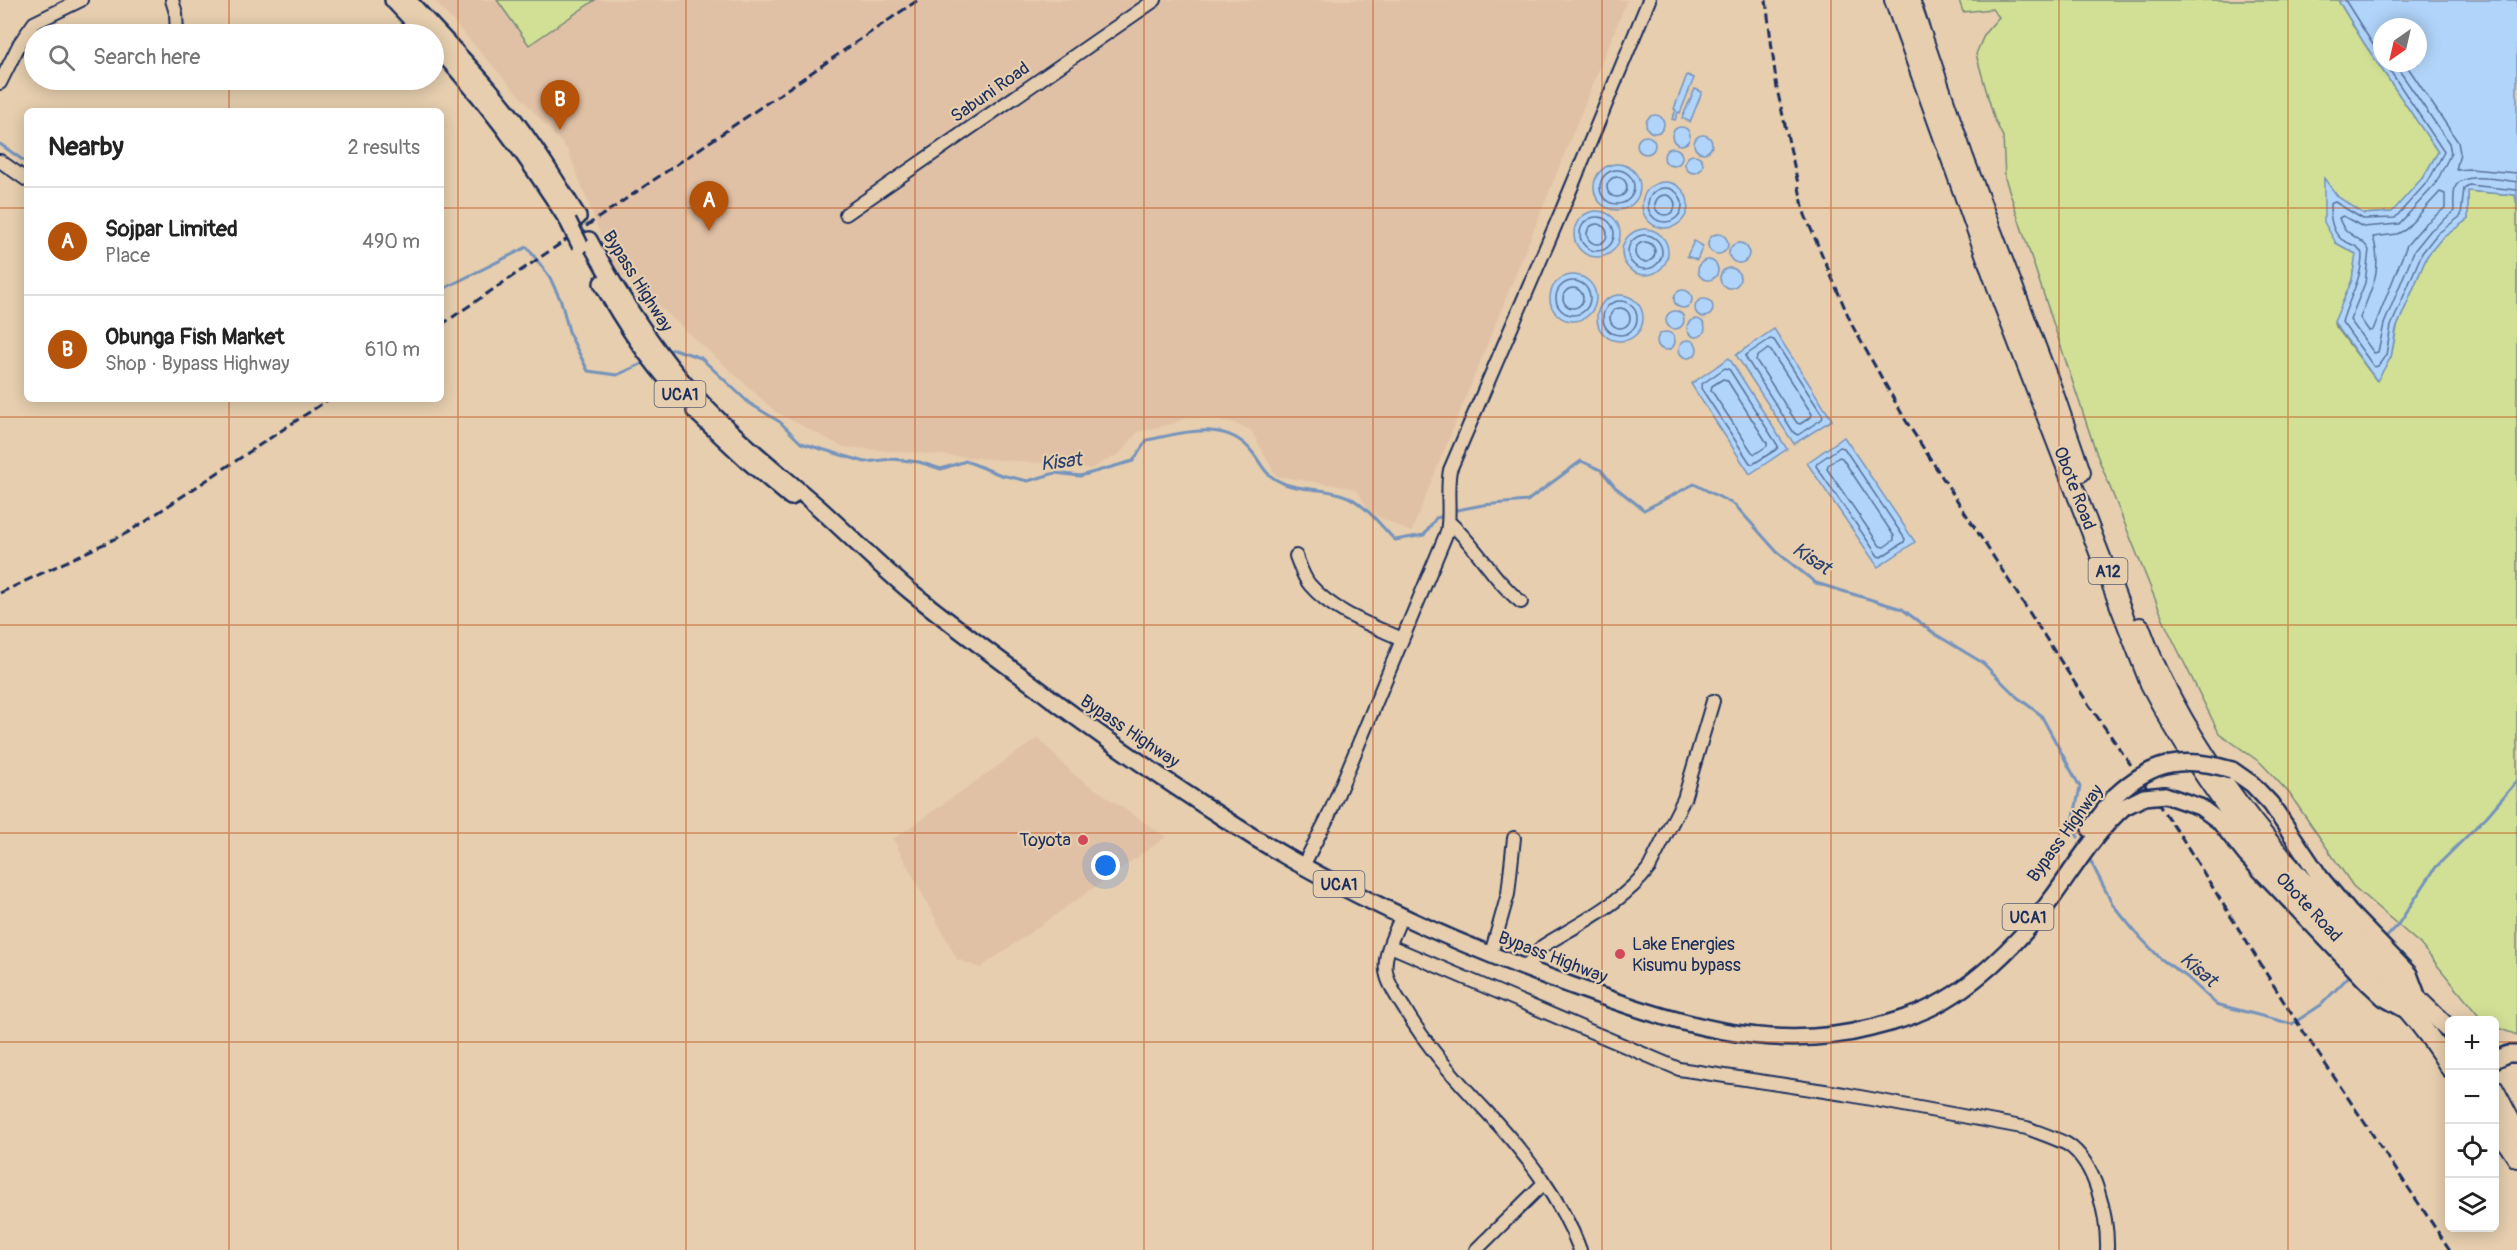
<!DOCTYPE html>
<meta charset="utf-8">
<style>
:root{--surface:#fff;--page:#f2f2f2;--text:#222;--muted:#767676;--line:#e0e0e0;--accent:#b45309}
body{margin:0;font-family:Pangolin,sans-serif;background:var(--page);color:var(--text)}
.controls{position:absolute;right:18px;bottom:18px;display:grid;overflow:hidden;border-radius:9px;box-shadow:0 3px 15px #0003}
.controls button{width:54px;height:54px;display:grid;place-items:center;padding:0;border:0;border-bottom:2px solid var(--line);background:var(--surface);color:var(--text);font:30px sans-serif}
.compass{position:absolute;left:2373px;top:18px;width:54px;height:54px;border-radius:50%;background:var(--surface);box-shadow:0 3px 15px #0003;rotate:214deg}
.you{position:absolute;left:1106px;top:866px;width:21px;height:21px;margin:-15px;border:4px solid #fff;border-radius:50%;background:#1a73e8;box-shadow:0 0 0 9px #1a73e833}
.badge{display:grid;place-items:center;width:39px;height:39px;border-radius:50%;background:var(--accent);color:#fff;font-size:20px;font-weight:700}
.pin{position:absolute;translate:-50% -50px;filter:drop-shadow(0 2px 3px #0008)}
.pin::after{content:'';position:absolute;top:32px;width:21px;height:18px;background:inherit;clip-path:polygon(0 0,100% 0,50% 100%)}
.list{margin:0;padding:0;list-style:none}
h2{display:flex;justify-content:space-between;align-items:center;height:78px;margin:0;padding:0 24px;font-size:26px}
h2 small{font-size:20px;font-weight:400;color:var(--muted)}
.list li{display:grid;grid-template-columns:39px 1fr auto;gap:18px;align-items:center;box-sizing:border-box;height:108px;padding:0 24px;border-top:2px solid var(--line)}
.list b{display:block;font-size:22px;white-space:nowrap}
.list p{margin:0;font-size:20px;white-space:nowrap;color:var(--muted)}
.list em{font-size:20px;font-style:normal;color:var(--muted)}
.icon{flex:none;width:33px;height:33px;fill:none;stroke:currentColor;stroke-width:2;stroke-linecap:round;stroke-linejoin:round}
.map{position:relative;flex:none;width:2517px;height:1250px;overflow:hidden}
.search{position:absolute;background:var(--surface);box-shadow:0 3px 15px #0003;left:24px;top:24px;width:420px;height:66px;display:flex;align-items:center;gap:15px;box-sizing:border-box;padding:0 21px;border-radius:33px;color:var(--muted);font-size:22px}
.panel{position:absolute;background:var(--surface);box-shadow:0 3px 15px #0003;left:24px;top:108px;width:420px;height:294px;border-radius:9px}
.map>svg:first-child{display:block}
.built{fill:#e1c1a6}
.green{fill:#d1e094;stroke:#768879;stroke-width:1.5}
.water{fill:#b1d5fa;stroke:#7593bc;stroke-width:1.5;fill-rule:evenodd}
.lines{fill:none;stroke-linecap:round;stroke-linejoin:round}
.shore{stroke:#57719c;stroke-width:1.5}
.stream{stroke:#7593bc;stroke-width:3}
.minor-casing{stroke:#1b2f5e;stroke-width:16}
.major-casing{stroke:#1b2f5e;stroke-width:20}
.highway-casing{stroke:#1b2f5e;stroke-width:22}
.minor{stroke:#e6ceae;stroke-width:12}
.major{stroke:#e6ceae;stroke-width:15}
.highway{stroke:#e6ceae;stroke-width:18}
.rail{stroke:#1b2f5e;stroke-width:3;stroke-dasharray:9 4.5;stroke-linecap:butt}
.major-bridge-casing{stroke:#1b2f5e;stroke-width:20;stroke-linecap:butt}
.major-bridge{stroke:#e6ceae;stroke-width:15}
.grid{fill:none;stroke:#bf511c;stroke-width:1.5;stroke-opacity:0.55}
.poi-dot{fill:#d1495b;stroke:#e6ceae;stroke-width:2}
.labels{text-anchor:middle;stroke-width:4.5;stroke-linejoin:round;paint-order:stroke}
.shield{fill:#e6ceae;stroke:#585f76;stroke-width:1.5}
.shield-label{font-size:16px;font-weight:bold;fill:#1b2f5e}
.street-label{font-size:18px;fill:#1b2f5e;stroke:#e6ceae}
.poi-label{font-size:18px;fill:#1b2f5e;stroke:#e6ceae;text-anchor:end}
.water-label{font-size:20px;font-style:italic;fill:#2a406e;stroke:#e6ceae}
</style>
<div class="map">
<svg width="2517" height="1250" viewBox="0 0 2517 1250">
<rect width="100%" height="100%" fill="#e6ceae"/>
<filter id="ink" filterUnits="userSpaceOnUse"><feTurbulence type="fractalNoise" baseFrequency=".0167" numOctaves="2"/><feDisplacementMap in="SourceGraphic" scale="12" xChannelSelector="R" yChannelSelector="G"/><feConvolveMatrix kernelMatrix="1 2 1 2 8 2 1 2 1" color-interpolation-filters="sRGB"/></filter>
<g filter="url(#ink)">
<g class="built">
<path d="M434 0H1627L1411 532 1370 513 1358 492 1351 488 1276 476 1251 430 1231 422 1188 417 1172 424 1138 432 1119 454 1090 469 1066 465 843 447 776 412 668 314 613 268 568 150Z"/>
<path d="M1038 738 1073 774 1166 837 980 968 957 959 893 839Z"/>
</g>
<g class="green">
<path d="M497 0H595L529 45Z"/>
<path d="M1959 0H2338L2364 43 2438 152 2424 176 2393 212 2362 214 2338 197 2324 179 2336 243 2356 254 2352 280 2334 324 2376 380 2391 357 2397 327 2427 256 2441 239 2468 219V191L2515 195 2517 204V1035L2495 1027 2494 1020H2482L2420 944 2353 886 2289 793 2261 763 2219 733 2166 626 2097 455 2005 178 2003 137 1994 118 1976 54 1985 33 1999 17 1992 9 1963 12Z"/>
</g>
<g class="water">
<path d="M2338 0H2517V204L2515 195 2468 191V219L2441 239 2427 256 2396 329 2391 357 2377 381 2334 322 2352 280 2356 254 2336 243 2324 222V178L2338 197 2364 214 2392 212 2424 176 2438 152 2364 43ZM2382 27H2418V63H2382Z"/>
<path d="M1687 75 1694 78 1680 113 1678 112 1675 120 1672 119 1676 110 1674 109Z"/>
<path d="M1695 89 1702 92 1690 122 1682 118Z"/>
<circle cx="1655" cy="124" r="9"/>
<circle cx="1681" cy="136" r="9"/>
<circle cx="1703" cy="144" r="9"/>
<circle cx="1646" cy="145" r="9"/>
<circle cx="1673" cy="157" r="9"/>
<circle cx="1694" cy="164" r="9"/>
<circle cx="1617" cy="187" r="23"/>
<circle cx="1665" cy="205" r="23"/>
<circle cx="1597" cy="234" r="23"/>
<circle cx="1645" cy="252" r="23"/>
<circle cx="1718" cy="244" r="10"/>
<path d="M1694 241 1703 246 1697 260 1687 256Z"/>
<circle cx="1739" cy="253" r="10"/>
<circle cx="1708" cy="270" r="10"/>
<circle cx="1730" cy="278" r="10"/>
<circle cx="1573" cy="298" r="23"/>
<circle cx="1683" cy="299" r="9"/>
<circle cx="1620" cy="318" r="23"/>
<circle cx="1704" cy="308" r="9"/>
<circle cx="1675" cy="320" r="9"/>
<circle cx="1696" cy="328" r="9"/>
<path d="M1774 329 1832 420 1794 444 1736 355Z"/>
<circle cx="1666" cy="341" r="9"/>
<circle cx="1688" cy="349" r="9"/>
<path d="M1729 358 1787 449 1750 474 1691 384Z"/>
<path d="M1844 437 1915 542 1878 567 1807 463Z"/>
</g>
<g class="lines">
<g class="shore">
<path d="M2345 0 2382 59"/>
<path d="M2385 63 2444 152 2429 180 2395 218 2363 219 2335 202 2330 204C2330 216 2331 230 2341 239 2347 244 2361 245 2362 255 2362 279 2348 300 2342 322L2374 367 2378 366 2386 355 2391 326 2422 253 2437 234 2461 216 2464 188 2469 185 2517 190"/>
<path d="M2394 63 2449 143 2451 153 2435 185 2399 224 2363 227 2343 216 2339 218C2345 238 2361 235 2369 250L2365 283 2350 320 2374 353 2378 352 2384 324 2414 251 2431 230 2454 212C2454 205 2453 196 2455 188 2460 171 2502 180 2517 182"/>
<path d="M2405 63 2458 142 2460 153 2456 170 2470 169 2517 173"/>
<circle cx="1617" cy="187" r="17"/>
<circle cx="1617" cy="187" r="10"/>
<circle cx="1665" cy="205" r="17"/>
<path d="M2440 192 2445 194V208L2425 224 2407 245 2373 330 2369 331 2360 318C2372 287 2383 270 2373 237L2397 234 2405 230Z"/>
<circle cx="1665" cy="205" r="10"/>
<circle cx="1597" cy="234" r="17"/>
<circle cx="1597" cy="234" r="10"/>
<circle cx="1645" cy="252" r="17"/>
<circle cx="1645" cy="252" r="10"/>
<circle cx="1573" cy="298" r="17"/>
<circle cx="1573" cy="298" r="10"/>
<circle cx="1620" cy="318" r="17"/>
<circle cx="1620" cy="318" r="10"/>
<path d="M1770 339 1774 340 1823 416 1822 419 1798 435 1794 433 1746 358V355Z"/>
<path d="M1768 349 1771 351 1812 414 1811 417 1800 424 1797 423 1756 360 1757 357Z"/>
<path d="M1725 368 1729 369 1778 446 1777 449 1753 464 1750 463 1701 388 1702 384Z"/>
<path d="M1723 379 1727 380 1767 443V446L1755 454 1752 452 1711 390 1712 386Z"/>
<path d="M1840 447 1844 448 1905 539 1904 542 1881 557 1878 556 1816 466 1817 463Z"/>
<path d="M1839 457 1842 458 1894 536V540L1884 547 1880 546 1827 469 1828 465Z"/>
</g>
<g class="stream">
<path d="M0 144 27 163"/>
<path d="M441 290 527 247 549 276 561 301 570 335 588 371 617 375 646 362"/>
<path d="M667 352 674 349 701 358 749 403 780 422 801 443 865 462 892 459 919 462 941 469 966 461 1001 475 1028 481 1055 473 1080 476 1133 461 1147 440C1183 433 1227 418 1253 453 1265 469 1264 475 1285 484 1304 491 1325 488 1343 495 1363 501 1381 526 1395 540L1424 535 1436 518 1440 517"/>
<path d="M1457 510 1483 505 1527 501 1581 461 1601 470 1615 487 1644 510 1694 484 1735 505 1777 552 1816 583 1902 609 1935 634 1983 663 2017 697 2041 715 2080 787 2072 826 2078 837"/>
<path d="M2088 856 2113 905 2136 933 2161 959 2187 977 2216 1004 2292 1024 2321 1005 2352 973"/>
<path d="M2384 940 2397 926 2436 867 2487 816 2517 781"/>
</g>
<g class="minor-casing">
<g id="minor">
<path d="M172 0 176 13 177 34"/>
<path d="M0 83 20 43 34 23 81 0"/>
<path d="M0 161 27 180"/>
<path d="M846 214 1155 0"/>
<path d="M1449 522C1477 546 1492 579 1521 602"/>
<path d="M1296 556C1300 566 1303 577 1310 585 1333 612 1371 625 1402 639"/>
<path d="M1303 866 1329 815 1447 532C1451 512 1446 491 1450 470L1562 210 1649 0"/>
<path d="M1402 915C1395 933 1381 957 1387 976 1390 987 1398 999 1404 1008 1427 1047 1455 1078 1486 1111 1523 1151 1561 1198 1580 1250"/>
<path d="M1390 946 1679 1069 1844 1094 2027 1128C2040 1133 2055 1138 2067 1144 2096 1162 2108 1218 2107 1250"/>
<path d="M1491 954 1508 894 1514 838"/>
<path d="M1526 969 1536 953 1543 946C1580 923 1623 903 1649 868L1684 799 1713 701"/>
<path d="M1476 1250 1543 1184"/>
</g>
</g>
<g class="major-casing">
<g id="major">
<path d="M393 0 425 34"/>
<path d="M408 0C435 30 463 59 489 89 523 128 551 172 578 217"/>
<path d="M434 44C485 99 528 157 568 221"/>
<path d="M589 240C619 296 654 351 697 398 734 438 777 471 818 507 849 535 878 564 910 591 947 621 986 650 1024 678 1090 729 1158 776 1228 821 1334 890 1454 943 1573 986 1669 1021 1768 1055 1871 1028 1886 1024 1902 1020 1916 1014 1969 994 2020 942 2053 897 2076 865 2095 833 2124 807"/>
<path d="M602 283C623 322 649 360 679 393"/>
<path d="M695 411 748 461 791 497"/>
<path d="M2232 770 2252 784 2271 804 2320 877 2350 913 2409 974 2418 998"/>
<path d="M2165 795 2200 807 2219 821 2246 855 2369 984 2384 998 2402 1008"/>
<path d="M2090 829 2115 796"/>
<path d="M2494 1060 2508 1054H2517"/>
</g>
</g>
<g class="highway-casing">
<g id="highway">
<path d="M1894 0 2003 304 2150 684C2194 768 2248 841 2311 911 2358 962 2415 1007 2450 1068"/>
<path d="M1910 0 1964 158 2053 391 2081 472"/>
<path d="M2140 627C2196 782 2332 919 2450 1030"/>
<path d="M2494 1089 2517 1133"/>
<path d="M2494 1123 2517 1158"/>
</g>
</g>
<use href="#minor" class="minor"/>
<use href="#major" class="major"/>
<use href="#highway" class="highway"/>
<g class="rail">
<path d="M1766 0 1777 89 1805 215 1853 327 1906 421 2089 705 2182 838 2289 1010 2450 1250"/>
<path d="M441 325 918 0"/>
<path d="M0 593 127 533 329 399"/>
</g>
<g class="major-bridge-casing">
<g id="major-bridge">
<path d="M568 221 580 245"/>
<path d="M2115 796C2152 761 2184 755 2232 770"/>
<path d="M2124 807 2144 797 2165 795"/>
</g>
</g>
<use href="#major-bridge" class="major-bridge"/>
</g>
</g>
<path class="grid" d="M229 0V34M458 0V1250M686 0V1250M915 0V1250M1144 0V1250M1373 0V1250M1602 0V1250M1831 0V1250M2059 0V1250M2288 0V1250M229 80V111M0 208H27M441 208H2517M229 399V1250M0 417H2517M0 625H2517M0 833H2517M0 1042H2450M2494 1042H2517"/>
<g class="poi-dot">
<circle cx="1083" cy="840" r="6"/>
<circle cx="1620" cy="954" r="6"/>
</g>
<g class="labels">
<g class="shield">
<rect x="654.5" y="381" width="51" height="26" rx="4.5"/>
<rect x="2088.5" y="558" width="39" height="26" rx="4.5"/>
<rect x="1313.5" y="871" width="51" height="26" rx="4.5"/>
<rect x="2002.5" y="904" width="51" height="26" rx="4.5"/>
</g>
<g class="shield-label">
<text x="680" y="400">UCA1</text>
<text x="2108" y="577">A12</text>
<text x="1339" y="890">UCA1</text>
<text x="2028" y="923">UCA1</text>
</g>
<g class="street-label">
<text transform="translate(990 92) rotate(-35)" y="6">Sabuni Road</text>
<text transform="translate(638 281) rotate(58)" y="6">Bypass Highway</text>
<text transform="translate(2075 488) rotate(69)" y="6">Obote Road</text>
<text transform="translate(1130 731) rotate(34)" y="6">Bypass Highway</text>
<text transform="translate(2065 833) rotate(-54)" y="6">Bypass Highway</text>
<text transform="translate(2309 907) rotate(47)" y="6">Obote Road</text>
<text transform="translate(1553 957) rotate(21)" y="6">Bypass Highway</text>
</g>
<g class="poi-label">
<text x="1071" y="846">Toyota</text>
<text x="1632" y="950" text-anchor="start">Lake Energies<tspan x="1632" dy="21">Kisumu bypass</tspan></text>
</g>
<g class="water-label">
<text transform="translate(1061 461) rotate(-7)" y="7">Kisat</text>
<text transform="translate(1812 558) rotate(34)" y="7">Kisat</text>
<text transform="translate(2199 969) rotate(41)" y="7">Kisat</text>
</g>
</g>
</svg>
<div class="controls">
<button>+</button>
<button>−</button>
<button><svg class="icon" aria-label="locate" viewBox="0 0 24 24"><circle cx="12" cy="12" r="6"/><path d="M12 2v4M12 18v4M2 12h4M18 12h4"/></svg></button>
<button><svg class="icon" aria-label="layers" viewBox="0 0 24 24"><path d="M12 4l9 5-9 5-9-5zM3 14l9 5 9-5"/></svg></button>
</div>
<svg class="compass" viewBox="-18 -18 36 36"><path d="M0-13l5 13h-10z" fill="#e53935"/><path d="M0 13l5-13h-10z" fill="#767676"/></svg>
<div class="you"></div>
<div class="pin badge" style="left:709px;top:231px">A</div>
<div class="pin badge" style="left:560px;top:130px">B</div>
<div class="search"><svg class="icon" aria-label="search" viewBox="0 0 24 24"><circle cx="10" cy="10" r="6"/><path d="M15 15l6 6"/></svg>Search here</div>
<section class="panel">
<h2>Nearby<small>2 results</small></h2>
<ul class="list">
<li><span class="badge">A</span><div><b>Sojpar Limited</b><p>Place</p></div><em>490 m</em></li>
<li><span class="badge">B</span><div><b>Obunga Fish Market</b><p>Shop · Bypass Highway</p></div><em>610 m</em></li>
</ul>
</section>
</div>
